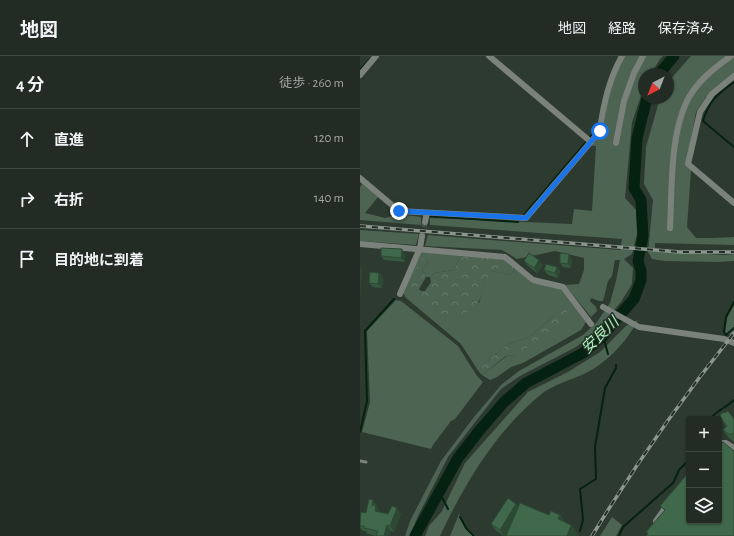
<!DOCTYPE html>
<html lang="ja">
<meta charset="utf-8">
<style>
:root{--surface:#222c24;--page:#2e3831;--text:#f1f3f6;--muted:#a2a7a6;--line:#3f4841}
body{margin:0;font-family:"Alegreya Sans","Noto Sans JP",sans-serif;background:var(--page);color:var(--text)}
.controls{position:absolute;right:12px;bottom:12px;display:grid;overflow:hidden;border-radius:4px;box-shadow:0 1px 3px #0004}
.controls button{width:36px;height:36px;display:grid;place-items:center;padding:0;border:0;border-bottom:1px solid var(--line);background:var(--surface);color:var(--text);font:20px sans-serif}
.compass{position:absolute;left:278px;top:12px;width:36px;height:36px;border-radius:50%;background:var(--surface);box-shadow:0 1px 3px #0004;rotate:222deg}
.stop{position:absolute;width:12px;height:12px;margin:-9px;border:3px solid #1a73e8;border-radius:50%;background:#fff}
.stop.end{background:#1a73e8;border-color:#fff;box-shadow:0 1px 4px #0008}
.list{margin:0;padding:0;list-style:none}
h2{display:flex;justify-content:space-between;align-items:center;height:52px;margin:0;padding:0 16px;font-size:17px}
h2 small{font-size:13px;font-weight:400;color:var(--muted)}
.list li{display:grid;grid-template-columns:26px 1fr auto;gap:12px;align-items:center;box-sizing:border-box;height:60px;padding:0 16px;border-top:1px solid var(--line)}
.list b{display:block;font-size:15px;white-space:nowrap}
.list em{font-size:13px;font-style:normal;color:var(--muted)}
.icon{flex:none;width:22px;height:22px;fill:none;stroke:currentColor;stroke-width:2;stroke-linecap:round;stroke-linejoin:round}
.map{position:relative;flex:none;width:374px;height:480px;overflow:hidden}
header{display:flex;align-items:center;gap:24px;box-sizing:border-box;height:56px;padding:0 20px;background:var(--surface);border-bottom:1px solid var(--line)}
header strong{font-size:19px}
nav{display:flex;gap:22px;margin-inline-start:auto;font-size:14px}
main{display:flex}
aside{flex:1;background:var(--surface)}
.map>svg:first-child{display:block}
.green{fill:#4d6453}
.forest{fill:url(#forest-crowns)}
.lines{fill:none;stroke-linecap:round;stroke-linejoin:round}
.stream{stroke:#04220f;stroke-width:2}
.river{stroke:#04220f;stroke-width:11}
.minor-tunnel{stroke:#455148;stroke-width:6;stroke-dasharray:6 3;stroke-linecap:butt}
.service{stroke:#7b827c;stroke-width:3}
.minor{stroke:#7b827c;stroke-width:6}
.rail-casing{stroke:#8c968e;stroke-width:3.5}
.rail{stroke:#233026;stroke-width:2;stroke-dasharray:6;stroke-linecap:butt}
.wall{fill:#375940}
.shaded-wall{fill:#2d4934}
.building{fill:#40684b;stroke:#2d4934}
.route{stroke:#1a73e8;stroke-width:5}
.labels{text-anchor:middle;stroke-width:3;stroke-linejoin:round;paint-order:stroke}
.water-label{font-size:15px;font-style:italic;fill:#aef1bf;stroke:#233026}
</style>
<header>
<strong>地図</strong>
<nav><a>地図</a><a>経路</a><a>保存済み</a></nav>
</header>
<main>
<aside>
<h2>4 分<small>徒歩 · 260 m</small></h2>
<ul class="list">
<li><svg class="icon" aria-label="ahead" viewBox="0 0 24 24"><path d="M12 20V5M6 11l6-6 6 6"/></svg><div><b>直進</b></div><em>120 m</em></li>
<li><svg class="icon" aria-label="right" viewBox="0 0 24 24"><path d="M7 20v-9h11M14 6l5 5-5 5"/></svg><div><b>右折</b></div><em>140 m</em></li>
<li><svg class="icon" aria-label="arrive" viewBox="0 0 24 24"><path d="M6 21V4h12l-3 4 3 4H6"/></svg><div><b>目的地に到着</b></div></li>
</ul>
</aside>
<div class="map">
<svg width="374" height="480" viewBox="0 0 374 480">
<defs>
<pattern id="forest-crowns" width="20" height="18" patternUnits="userSpaceOnUse"><rect width="20" height="18" fill="#4d6453"/><path d="M2 6a3 3 0 1 1 6 0M12 15a3 3 0 1 1 6 0" fill="none" stroke="#65796b"/></pattern>
</defs>
<rect width="100%" height="100%" fill="#2d3a30"/>
<g class="green">
<path d="M264 0H303L300 3 291 18H284V31L272 66 265 142 276 154 277 178 272 198 264 203 273 212 272 228 261 246 234 277 216 291 160 320 141 333 88 401 57 462 50 480H45L50 465 81 405 114 361 142 328 159 315 223 279 237 266 250 247 256 225 260 204H255L252 220 248 225 243 245H239L231 242 230 245 236 251 237 255 231 261 205 229 219 228 224 214V202L195 195 157 203 142 194 65 190 68 179 260 194 262 183 70 169V162L212 168 214 153 232 155 236 90H232L243 76 247 45 256 13Z"/>
<path d="M331 0H374V19L346 41 336 56 326 110 331 114 327 171 336 182H352L374 181V189L295 187V195L364 199 374 198V205L358 206 305 205 292 203 288 196 293 144 284 128 286 91 300 42H308V26Z"/>
<path d="M2 128 18 141 5 157 25 162 38 158 61 161V169L0 164V131Z"/>
<path d="M0 174 59 178 56 189 0 185Z"/>
<path d="M60 196 104 199 98 204 94 214 74 217 70 221H66L62 213 68 207 67 202 47 233 119 247 126 221 132 215 151 219 154 212 172 227 203 232 226 266 221 274 163 307 151 311 137 321 130 324 122 319 147 300 155 299 195 259 169 281 148 288 122 310 119 316 101 288 45 241 43 235Z"/>
<path d="M36 244 41 245 98 290 117 320 123 326 95 363 91 365 73 389 71 393 2 376 10 346 7 275Z"/>
<path d="M374 249V281L365 276 367 262Z"/>
<path d="M278 264C267 285 248 306 226 317 213 323 196 328 184 336 137 373 105 427 80 480H65L69 470 82 455 105 407 168 336 208 316 240 296 266 270Z"/>
<path d="M99 458 106 471 116 480H90Z"/>
<path d="M252 461 262 469 256 480H240Z"/>
</g>
<g class="forest">
<path d="M104 199 145 204 154 212 151 219 132 215C126 222 124 228 122 237 115 262 98 258 77 261L51 242 47 233 61 203 67 202 68 207 62 213 66 221 59 233 61 235H65L71 226 70 221 74 217 94 214 98 204Z"/>
<path d="M198 253H206L209 262 196 275 155 299 146 300 122 319 119 316 122 310 148 288 169 281 195 259Z"/>
</g>
<g class="lines">
<g class="stream">
<path d="M0 14 10 3"/>
<path d="M374 26C357 39 349 44 343 65L374 91"/>
<path d="M230 81 236 75"/>
<path d="M164 159 226 86"/>
<path d="M68 162 69 160 158 166"/>
<path d="M374 246 366 261 364 276 366 279 374 272"/>
<path d="M243 280 248 298"/>
<path d="M350 363C356 355 367 351 374 344"/>
<path d="M0 376 7 345 5 275 34 243"/>
<path d="M80 437 88 453"/>
<path d="M100 461 106 472 114 480"/>
<path d="M220 475 223 464 220 433 236 423 235 391 245 332 256 312V309"/>
<path d="M259 480 263 471 313 427 319 414 329 404"/>
</g>
<g class="river">
<path d="M299 18 314 0"/>
<path d="M55 480 98 402 119 375 144 346 166 327 223 297 243 280 257 262 274 243 281 224V215L278 205 283 180 281 144 274 132 277 82 287 42"/>
</g>
<path class="minor-tunnel" d="M62 180 65 166"/>
<path class="service" d="M0 405 6 406"/>
<g class="minor">
<path d="M129 0 231 86"/>
<path d="M0 19 16 0"/>
<path d="M374 20 352 38 340 56 328 108 374 147"/>
<path d="M256 87 264 45 274 17 283 0"/>
<path d="M0 122 39 155 166 162 240 75C243 49 249 23 262 0"/>
<path d="M65 166 67 157"/>
<path d="M310 172C312 133 310 82 326 47 335 27 354 12 371 0"/>
<path d="M0 188 145 201 173 224 203 231 231 268"/>
<path d="M40 238 60 192 62 180"/>
<path d="M243 251 279 271 364 283 374 287"/>
<path d="M359 387H366L374 392"/>
<path d="M296 465 308 448"/>
</g>
<g class="rail-casing">
<g id="rail">
<path d="M0 170 320 196H374"/>
<path d="M232 480C275 409 322 342 374 277"/>
</g>
</g>
<use href="#rail" class="rail"/>
</g>
<g class="wall">
<path d="M45 198V206L24 204 21 200Z"/>
<path d="M212 203 211 212 203 211 200 207Z"/>
<path d="M164 205 183 209 177 217 167 209Z"/>
<path d="M184 214 200 215 198 222 188 219Z"/>
<path d="M23 221 22 232 13 231 9 227Z"/>
<path d="M360 361 374 363V386L369 382 363 374 366 371Z"/>
<path d="M13 444 17 450V451L20 456 28 458H41L34 476 31 475 16 480 7 478 6 475H3L0 471V461L6 457Z"/>
<path d="M156 448 159 451 189 459H200L205 466 218 478 149 474 145 480H144L136 475 131 468Z"/>
</g>
<g class="shaded-wall">
<path d="M42 193 45 198V206L41 202Z"/>
<path d="M209 198 212 203 211 212 208 208Z"/>
<path d="M179 204 183 209 177 217 174 212Z"/>
<path d="M0 210 2 214 0 244Z"/>
<path d="M197 211 200 215 198 222 195 217Z"/>
<path d="M19 217 23 221 22 232 18 228Z"/>
<path d="M13 444 20 456 19 460 12 449Z"/>
<path d="M156 448 161 455 145 480H144L140 474Z"/>
<path d="M37 452 41 458 34 476 30 470Z"/>
<path d="M200 459 206 467 198 463Z"/>
<path d="M27 469 31 475 30 480H24Z"/>
<path d="M211 469 218 478 217 480H207Z"/>
</g>
<g class="building">
<path d="M21 192 42 193 41 202 21 200Z"/>
<path d="M169 197 179 204 174 212 164 205Z"/>
<path d="M200 197 209 198 208 208 200 207Z"/>
<path d="M186 208 197 211 195 217 184 214Z"/>
<path d="M10 216 19 217 18 228 9 227Z"/>
<path d="M368 355 374 363V379L372 377 370 379 363 374 367 370 360 361 361 360 360 359 364 356 365 357Z"/>
<path d="M359 384 362 387 363 386 374 395V480H286L288 477 286 476 305 454 300 450 329 416V465H359Z"/>
<path d="M148 442 156 448 140 474 131 468Z"/>
<path d="M9 443 13 444 12 449 16 450 15 455 28 458 32 450 37 452 30 470 27 469 24 480H16L18 475 4 472V470H0L1 456 6 457Z"/>
<path d="M160 447 189 459 191 455 200 459 198 463 211 469 207 480H146Z"/>
</g>
<g class="lines">
<path class="route" d="M39 155 166 162 240 75"/>
</g>
<g class="labels">
<g class="water-label">
<text transform="translate(240 279) rotate(-44)" y="5">安良川</text>
</g>
</g>
</svg>
<div class="controls">
<button>+</button>
<button>−</button>
<button><svg class="icon" aria-label="layers" viewBox="0 0 24 24"><path d="M12 4l9 5-9 5-9-5zM3 14l9 5 9-5"/></svg></button>
</div>
<svg class="compass" viewBox="-18 -18 36 36"><path d="M0-13l5 13h-10z" fill="#e53935"/><path d="M0 13l5-13h-10z" fill="#a2a7a6"/></svg>
<div class="stop" style="left:240px;top:75px"></div>
<div class="stop end" style="left:39px;top:155px"></div>
</div>
</main>
